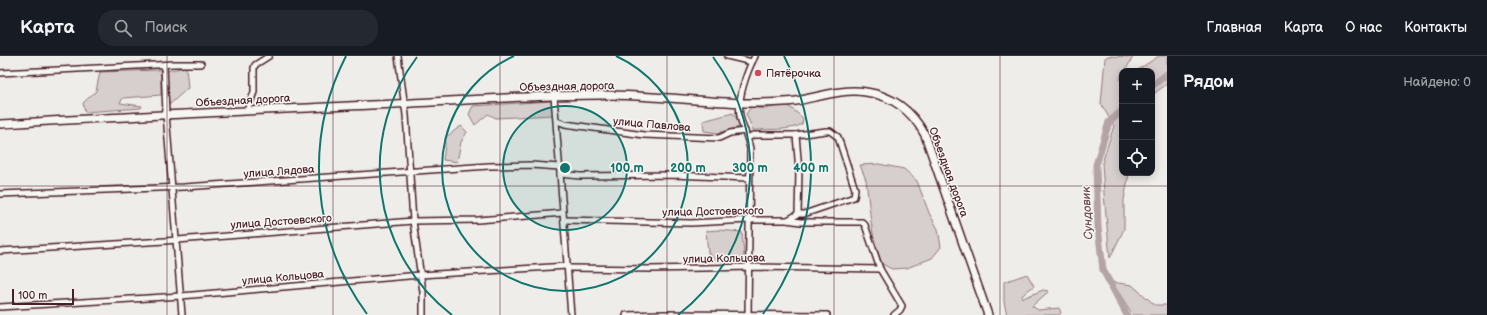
<!DOCTYPE html>
<html lang="ru">
<meta charset="utf-8">
<style>
:root{--surface:#171b24;--page:#242831;--text:#f1f3f6;--muted:#9ea1a6;--line:#363941}
body{margin:0;font-family:"Balsamiq Sans",sans-serif;background:var(--page);color:var(--text)}
.controls{position:absolute;right:12px;top:12px;display:grid;overflow:hidden;border-radius:8px;box-shadow:0 2px 10px #0003}
.controls button{width:36px;height:36px;display:grid;place-items:center;padding:0;border:0;border-bottom:1px solid var(--line);background:var(--surface);color:var(--text);font:20px sans-serif}
.scale{position:absolute;left:12px;bottom:10px;width:62px;box-sizing:border-box;padding-left:4px;border:2px solid #4a1f2b;border-top:0;font-size:11px;line-height:14px;white-space:nowrap;color:#4a1f2b;-webkit-text-stroke:3px #f6f6f2;paint-order:stroke}
.list{margin:0;padding:0;list-style:none}
h2{display:flex;justify-content:space-between;align-items:center;height:52px;margin:0;padding:0 16px;font-size:17px}
h2 small{font-size:13px;font-weight:400;color:var(--muted)}
.icon{flex:none;width:22px;height:22px;fill:none;stroke:currentColor;stroke-width:2;stroke-linecap:round;stroke-linejoin:round}
.map{position:relative;flex:none;width:1167px;height:259px;overflow:hidden}
header{display:flex;align-items:center;gap:24px;box-sizing:border-box;height:56px;padding:0 20px;background:var(--surface);border-bottom:1px solid var(--line)}
header strong{font-size:19px}
nav{display:flex;gap:22px;margin-inline-start:auto;font-size:14px}
.search{width:280px;height:36px;background:var(--page);display:flex;align-items:center;gap:10px;box-sizing:border-box;padding:0 14px;border-radius:16px;color:var(--muted);font-size:15px}
main{display:flex}
aside{flex:1;background:var(--surface)}
.map>svg:first-child{display:block}
.green{fill:#d7cfce;stroke:#90777c}
.lines{fill:none;stroke-linecap:round;stroke-linejoin:round}
.river{stroke:#b4a4a5;stroke-width:7}
.street-casing{stroke:#4a1f2b;stroke-width:8}
.secondary-casing{stroke:#4a1f2b;stroke-width:10}
.street{stroke:#f6f6f2;stroke-width:5}
.secondary{stroke:#f6f6f2;stroke-width:7}
.grid{fill:none;stroke:#4a1f2b;stroke-width:1;stroke-opacity:0.55}
.ring{fill:none;stroke:#0f766e;stroke-width:2}
.poi-dot{fill:#d1495b;stroke:#f6f6f2;stroke-width:1.5}
.labels{text-anchor:middle;stroke-width:3;stroke-linejoin:round;paint-order:stroke}
.poi-label{font-size:11px;fill:#4a1f2b;stroke:#f6f6f2;text-anchor:start}
.street-label{font-size:11px;fill:#4a1f2b;stroke:#f6f6f2}
.water-label{font-size:12px;font-style:italic;fill:#6f4e56;stroke:#f6f6f2}
.centre{fill:#0f766e;stroke:#f6f6f2;stroke-width:2}
.ring-label{font-size:12px;text-anchor:middle;font-weight:bold;fill:#0f766e;stroke:#f6f6f2;stroke-width:3;stroke-linejoin:round;paint-order:stroke}
</style>
<header>
<strong>Карта</strong>
<div class="search"><svg class="icon" aria-label="search" viewBox="0 0 24 24"><circle cx="10" cy="10" r="6"/><path d="M15 15l6 6"/></svg>Поиск</div>
<nav><a>Главная</a><a>Карта</a><a>О нас</a><a>Контакты</a></nav>
</header>
<main>
<div class="map">
<svg width="1167" height="259" viewBox="0 0 1167 259">
<rect width="100%" height="100%" fill="#efedea"/>
<filter id="ink" filterUnits="userSpaceOnUse"><feTurbulence type="fractalNoise" baseFrequency=".025" numOctaves="2"/><feDisplacementMap in="SourceGraphic" scale="8" xChannelSelector="R" yChannelSelector="G"/><feConvolveMatrix kernelMatrix="1 2 1 2 8 2 1 2 1" color-interpolation-filters="sRGB"/></filter>
<g filter="url(#ink)">
<g class="green">
<path d="M1108 0 1133 1 1125 15H1122L1120 24H1122V117H1129L1124 144V173L1110 202 1104 138 1102 107 1114 70 1101 48 1105 2Z"/>
<path d="M1159 0H1167V28L1152 39V15H1136Z"/>
<path d="M186 11 188 32 169 49 167 15Z"/>
<path d="M161 14V39L123 42 120 47 142 50 141 52 85 56 83 47 96 35 100 16Z"/>
<path d="M552 45 553 59 496 62 488 58 475 69 469 58 473 50Z"/>
<path d="M786 48 803 62 802 68C791 75 767 73 753 74L746 58 751 51 764 53Z"/>
<path d="M733 57 742 70 718 77 704 75 703 65Z"/>
<path d="M461 70 467 76 461 86 457 106 443 104 446 81Z"/>
<path d="M879 108 904 113 917 125 929 157 938 173 941 191 932 202 907 212 892 213 882 208 875 188 871 166 866 124 860 109Z"/>
<path d="M718 174 742 176 744 199 738 204 717 205 708 197 706 175Z"/>
<path d="M1027 218 1034 230 1027 235 1022 240 1023 242 1043 234 1049 235 1032 250 1038 254 1059 252 1061 257 1059 259H1007L1004 246V226Z"/>
<path d="M1112 226 1132 229 1155 249H1167V259H1133Z"/>
</g>
<g class="lines">
<g class="river">
<path d="M1152 30 1167 18"/>
<path d="M1122 55 1109 66 1096 109 1098 171 1103 214 1127 259"/>
</g>
<g class="street-casing">
<g id="street">
<path d="M398 0 406 59 413 165 423 236V259"/>
<path d="M727 0 752 6"/>
<path d="M164 9 166 58 182 259"/>
<path d="M0 17 175 8H201"/>
<path d="M554 40 571 259"/>
<path d="M247 55 254 36V12L255 9 269 0"/>
<path d="M557 65 565 68 644 79 719 82 730 77 745 75"/>
<path d="M748 82 753 79H796L826 75H830L838 81 855 133 854 141 804 158H798"/>
<path d="M560 118 580 120 672 119 749 122"/>
<path d="M0 138 184 131 489 110 531 109 560 111"/>
<path d="M564 164 691 167 749 164H787L801 166H862L865 169 880 213 902 250 900 254 894 259"/>
<path d="M788 164 798 158 799 115 796 79"/>
<path d="M0 195 165 185 413 165 478 164 563 157"/>
<path d="M568 212 651 213 754 211 880 213"/>
<path d="M0 251 181 240 420 219 567 210"/>
<path d="M626 259 664 258 827 259"/>
<path d="M748 259 750 93C748 81 742 71 740 60 737 43 747 15 755 0"/>
</g>
</g>
<g class="secondary-casing">
<path id="secondary" d="M0 68C123 60 246 55 370 49 447 46 524 39 602 39 649 39 696 45 744 47 761 47 779 47 796 45 819 41 843 32 866 36 894 40 912 55 925 79L988 259"/>
</g>
<use href="#street" class="street"/>
<use href="#secondary" class="secondary"/>
</g>
</g>
<path class="grid" d="M167 0V259M333 0V259M500 0V259M667 0V259M834 0V259M1000 0V259M0 130H1167"/>
<circle cx="565" cy="112" r="62" fill="#0f766e" fill-opacity=".12"/>
<g class="ring">
<circle cx="565" cy="112" r="62"/>
<path d="M616 0A123 123 0 1 1 514 0"/>
<path d="M452 259A185 185 0 0 1 417 1M713 1A185 185 0 0 1 678 259"/>
<path d="M367 258A246 246 0 0 1 346 0M784 0A246 246 0 0 1 763 258"/>
</g>
<circle class="poi-dot" cx="758" cy="17" r="4"/>
<g class="labels">
<g class="poi-label">
<text x="766" y="21">Пятёрочка</text>
</g>
<g class="street-label">
<text transform="translate(567 30) rotate(-1)" y="4">Объездная дорога</text>
<text transform="translate(243 44) rotate(-3)" y="4">Объездная дорога</text>
<text transform="translate(652 68) rotate(5)" y="4">улица Павлова</text>
<text transform="translate(279 115) rotate(-4)" y="4">улица Лядова</text>
<text transform="translate(949 116) rotate(70)" y="4">Объездная дорога</text>
<text transform="translate(713 155) rotate(-1)" y="4">улица Достоевского</text>
<text transform="translate(281 165) rotate(-4)" y="4">улица Достоевского</text>
<text transform="translate(724 202) rotate(-1)" y="4">улица Кольцова</text>
<text transform="translate(283 221) rotate(-5)" y="4">улица Кольцова</text>
</g>
<g class="water-label">
<text transform="translate(1087 157) rotate(-93)" y="4">Сундовик</text>
</g>
</g>
<circle cx="565" cy="112" r="6" class="centre"/>
<g class="ring-label">
<text x="627" y="116">100 m</text>
<text x="688" y="116">200 m</text>
<text x="750" y="116">300 m</text>
<text x="811" y="116">400 m</text>
</g>
</svg>
<div class="controls">
<button>+</button>
<button>−</button>
<button><svg class="icon" aria-label="locate" viewBox="0 0 24 24"><circle cx="12" cy="12" r="6"/><path d="M12 2v4M12 18v4M2 12h4M18 12h4"/></svg></button>
</div>
<div class="scale">100 m</div>
</div>
<aside>
<h2>Рядом<small>Найдено: 0</small></h2>
<ul class="list">
</ul>
</aside>
</main>
